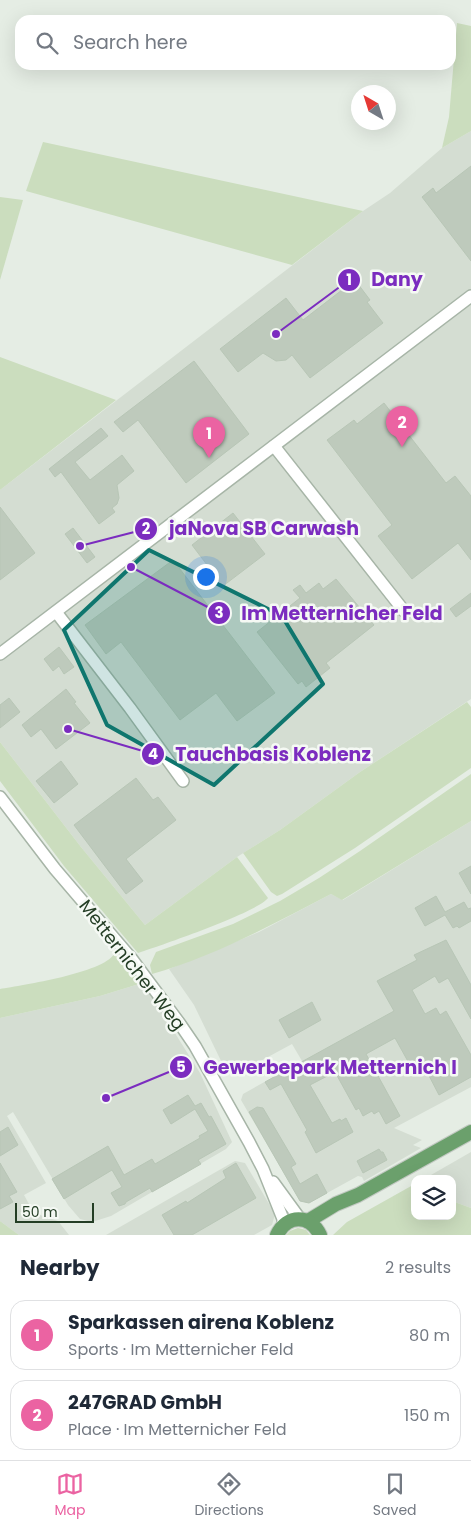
<!DOCTYPE html>
<meta charset="utf-8">
<style>
:root{--surface:#fff;--page:#f6f6f7;--text:#1f2937;--muted:#747a83;--line:#e0e1e3;--accent:#eb63a2}
body{margin:0;font-family:Poppins,sans-serif;background:var(--page);color:var(--text)}
.controls{position:absolute;right:15px;bottom:15px;display:grid;overflow:hidden;border-radius:10px;box-shadow:0 5px 20px #0002}
.controls button{width:45px;height:45px;display:grid;place-items:center;padding:0;border:0;border-bottom:1px solid var(--line);background:var(--surface);color:var(--text);font:25px sans-serif}
.compass{position:absolute;left:351px;top:85px;width:45px;height:45px;border-radius:50%;background:var(--surface);box-shadow:0 5px 20px #0002;rotate:321deg}
.scale{position:absolute;left:15px;bottom:12px;width:79px;box-sizing:border-box;padding-left:5px;border:2px solid #243e25;border-top:0;font-size:14px;line-height:18px;white-space:nowrap;color:#243e25;-webkit-text-stroke:4px #f5f9f4;paint-order:stroke}
.you{position:absolute;left:205px;top:576px;width:18px;height:18px;margin:-12px;border:4px solid #fff;border-radius:50%;background:#1a73e8;box-shadow:0 0 0 8px #1a73e833}
.badge{display:grid;place-items:center;width:32px;height:32px;border-radius:50%;background:var(--accent);color:#fff;font-size:16px;font-weight:700}
.pin{position:absolute;translate:-50% -41px;filter:drop-shadow(0 1px 2px #0008)}
.pin::after{content:'';position:absolute;top:26px;width:18px;height:15px;background:inherit;clip-path:polygon(0 0,100% 0,50% 100%)}
.list{margin:0;padding:0;list-style:none}
h2{display:flex;justify-content:space-between;align-items:center;height:65px;margin:0;padding:0 20px;font-size:21px}
h2 small{font-size:16px;font-weight:400;color:var(--muted)}
.list li{display:grid;grid-template-columns:32px 1fr auto;gap:15px;align-items:center;box-sizing:border-box;height:70px;margin:0 10px 10px;padding:0 10px;border:1px solid var(--line);border-radius:15px}
.list b{display:block;font-size:19px;white-space:nowrap}
.list p{margin:0;font-size:16px;white-space:nowrap;color:var(--muted)}
.list em{font-size:16px;font-style:normal;color:var(--muted)}
.icon{flex:none;width:28px;height:28px;fill:none;stroke:currentColor;stroke-width:2;stroke-linecap:round;stroke-linejoin:round}
.map{position:relative;flex:none;width:471px;height:1235px;overflow:hidden}
.search{position:absolute;background:var(--surface);box-shadow:0 5px 20px #0002;left:15px;right:15px;top:15px;height:55px;display:flex;align-items:center;gap:12px;box-sizing:border-box;padding:0 18px;border-radius:15px;color:var(--muted);font-size:19px}
.sheet{height:225px;background:var(--surface)}
nav{display:flex;justify-content:space-around;align-items:center;box-sizing:border-box;height:70px;border-top:1px solid var(--line);background:var(--surface);font-size:14px;color:var(--muted)}
nav a{display:grid;justify-items:center;gap:2px}
nav .on{color:var(--accent)}
.map>svg:first-child{display:block}
.built{fill:#d4ddd2}
.green{fill:#cbddbe}
.building{fill:#becabc;stroke:#b8c6b6}
.lines{fill:none;stroke-linecap:round;stroke-linejoin:round}
.minor-casing{stroke:#a7b5a7;stroke-width:14}
.major-casing{stroke:#c2c9c2;stroke-width:16}
.minor{stroke:#fff;stroke-width:11}
.major{stroke:#6ba06c;stroke-width:14}
.marked{fill:#0f766e;fill-opacity:0.2;stroke:#0f766e;stroke-width:4;stroke-linejoin:round}
.labels{text-anchor:middle;stroke-width:5;stroke-linejoin:round;paint-order:stroke}
.street-label{font-size:18px;fill:#243e25;stroke:#f5f9f4}
.leader{fill:none;stroke:#7b2cbf;stroke-width:2}
.callout-dot{fill:#7b2cbf;stroke:#f5f9f4;stroke-width:2}
.mark-label{font-size:15px;text-anchor:middle;font-weight:bold;fill:#fff}
.callout-label{font-size:19px;text-anchor:middle;font-weight:bold;fill:#7b2cbf;stroke:#f5f9f4;stroke-width:5;stroke-linejoin:round;paint-order:stroke}
</style>
<div class="map">
<svg width="471" height="1235" viewBox="0 0 471 1235">
<rect width="100%" height="100%" fill="#e5ede4"/>
<g class="built">
<path d="M471 131V699L360 772 280 830 237 857 145 925 81 847 0 742V490L363 211 390 193 442 148Z"/>
<path d="M471 821V1087L394 1128 422 1140 413 1145 421 1148 364 1181 362 1177 358 1176 309 1203 300 1201 241 1100 243 1094 302 1061 292 1044 240 1072 236 1065H223L194 1005 169 969 259 932 331 894 343 900Z"/>
<path d="M139 984 146 987 200 1073 232 1142 226 1149 152 1192 111 1216 92 1222 80 1219 68 1205 13 1112 7 1116 46 1183 24 1195 34 1213 58 1221 69 1235H19L0 1221V1018L100 996Z"/>
<path d="M471 1152V1208L452 1201V1179H424Z"/>
<path d="M235 1161 245 1163 275 1214 272 1225 254 1235H106Z"/>
</g>
<g class="green">
<path d="M457 23 471 26V131L442 148 449 117Z"/>
<path d="M43 142 363 211 292 265 26 191Z"/>
<path d="M0 197 23 200 0 280Z"/>
<path d="M0 357 116 400 0 490Z"/>
<path d="M467 702 471 707V768L355 848 282 894 277 896 271 892 243 853 280 830 360 772Z"/>
<path d="M0 742 81 847 145 925 237 857 268 898C258 912 159 946 138 953L64 866 0 781Z"/>
<path d="M471 774V821L342 900 331 894C273 924 215 956 152 974L150 965 156 952 233 924 280 901 319 878 360 851Z"/>
<path d="M114 954 146 987 139 984 100 996 0 1018V989C23 985 103 973 114 954Z"/>
<path d="M413 1185 415 1186V1216H452V1201L471 1208V1235H333L347 1222Z"/>
<path d="M0 1221 19 1235H0Z"/>
<path d="M298 1228 306 1230 310 1235H286L290 1231Z"/>
</g>
<g class="building">
<path d="M471 166V261L422 197 433 188 436 193Z"/>
<path d="M355 280 370 300 367 302 383 323 310 378 292 355 286 360 276 361 263 353 238 372 220 349 286 298 303 320Z"/>
<path d="M194 361 249 434 186 483 138 420 123 432 114 422Z"/>
<path d="M384 403 446 483 455 476 471 496V560L458 543 412 579 378 536 392 525 327 440 354 420 357 424Z"/>
<path d="M101 428 108 436 75 462 90 480 122 455 134 471 117 485 119 498 117 504 112 508 115 512 99 524 61 472 55 477 49 469Z"/>
<path d="M0 507 35 553 0 580Z"/>
<path d="M233 513 265 554 223 586 192 545Z"/>
<path d="M73 528 95 557 87 563 65 534Z"/>
<path d="M173 560 275 693 237 721 216 693 180 720 121 642 106 654 85 625Z"/>
<path d="M336 579 374 625 326 663 330 668 306 687 302 681 298 684 257 632 300 598 293 590 300 585 306 593 319 583 323 589Z"/>
<path d="M471 593V606L456 617 450 609Z"/>
<path d="M59 647 74 667 64 674 59 666 53 671 44 659Z"/>
<path d="M66 689 76 702 74 703 90 723 56 749 41 729 31 737 22 725Z"/>
<path d="M9 698 20 712 0 728V705Z"/>
<path d="M61 761 78 784 54 803 36 781Z"/>
<path d="M136 778 153 800 158 797 176 820 126 859 143 881 126 894 74 825Z"/>
<path d="M471 866V894L459 873Z"/>
<path d="M436 896 445 912 464 902 468 909 471 908V921L459 928 457 926 453 928 445 915 425 926 415 908Z"/>
<path d="M446 940 471 985V1019L448 978 439 983 435 976 412 990 425 1014 436 1008 440 1015 446 1011 471 1055V1077L439 1095 425 1068 415 1074 395 1038 366 1054 400 1116 386 1124 379 1111 374 1114 372 1111 363 1116 359 1108 356 1110 335 1072 310 1085 332 1123 340 1119 341 1121 346 1118 353 1132 316 1153 305 1132 307 1130 281 1084 270 1090 265 1082 394 1011 377 981 417 960 414 955Z"/>
<path d="M312 1002 321 1020 289 1038 279 1020Z"/>
<path d="M188 1095 195 1106 201 1103 209 1117 211 1116 226 1144 198 1160 201 1164 152 1192 150 1188 126 1202 125 1204 119 1206 111 1193 122 1187 112 1170 64 1199 52 1179 108 1146 124 1175 152 1159 155 1164 200 1138 199 1136 208 1131 195 1109 171 1124 163 1110Z"/>
<path d="M257 1107 263 1108 296 1164 291 1167 300 1184 317 1174 327 1193 309 1203 300 1201 249 1112Z"/>
<path d="M8 1127 18 1145 0 1156V1132Z"/>
<path d="M379 1149 381 1152H383L387 1160 363 1173 357 1161Z"/>
<path d="M0 1163 17 1192 9 1196 13 1202 0 1209Z"/>
<path d="M236 1163 256 1198 192 1235H174L162 1215 186 1201 187 1203 226 1178 223 1171Z"/>
</g>
<g class="lines">
<g class="minor-casing">
<g id="minor">
<path d="M274 446 404 611"/>
<path d="M56 612 130 708 183 781"/>
<path d="M0 654 471 296"/>
<path d="M0 797 55 869 131 958 180 1024 195 1046 249 1142 263 1169 283 1219V1225"/>
<path d="M273 1182 300 1219"/>
</g>
</g>
<g class="major-casing">
<g id="major">
<path d="M308 1221 336 1204 358 1195 471 1132"/>
<path d="M277 1235C287 1214 310 1214 320 1235"/>
</g>
</g>
<use href="#minor" class="minor"/>
<use href="#major" class="major"/>
</g>
<path class="marked" d="M149 550 282 616 323 684 214 785 107 725 64 630Z"/>
<g class="labels">
<g class="street-label">
<text transform="translate(132 965) rotate(52)" y="6">Metternicher Weg</text>
</g>
</g>
<path class="leader" d="M276 334L349 280M80 546L146 529M131 567L219 613M68 729L153 754M106 1098L181 1067"/>
<g class="callout-dot">
<circle cx="276" cy="334" r="5"/>
<circle cx="80" cy="546" r="5"/>
<circle cx="131" cy="567" r="5"/>
<circle cx="68" cy="729" r="5"/>
<circle cx="106" cy="1098" r="5"/>
<circle cx="349" cy="280" r="12"/>
<circle cx="146" cy="529" r="12"/>
<circle cx="219" cy="613" r="12"/>
<circle cx="153" cy="754" r="12"/>
<circle cx="181" cy="1067" r="12"/>
</g>
<g class="mark-label">
<text x="349" y="285">1</text>
<text x="146" y="534">2</text>
<text x="219" y="618">3</text>
<text x="153" y="759">4</text>
<text x="181" y="1072">5</text>
</g>
<g class="callout-label">
<text x="397" y="286">Dany</text>
<text x="264" y="535">jaNova SB Carwash</text>
<text x="342" y="620">Im Metternicher Feld</text>
<text x="273" y="761">Tauchbasis Koblenz</text>
<text x="330" y="1074">Gewerbepark Metternich I</text>
</g>
</svg>
<div class="controls">
<button><svg class="icon" aria-label="layers" viewBox="0 0 24 24"><path d="M12 4l9 5-9 5-9-5zM3 14l9 5 9-5"/></svg></button>
</div>
<svg class="compass" viewBox="-18 -18 36 36"><path d="M0-13l5 13h-10z" fill="#e53935"/><path d="M0 13l5-13h-10z" fill="#747a83"/></svg>
<div class="scale">50 m</div>
<div class="you"></div>
<div class="pin badge" style="left:209px;top:458px">1</div>
<div class="pin badge" style="left:402px;top:447px">2</div>
<div class="search"><svg class="icon" aria-label="search" viewBox="0 0 24 24"><circle cx="10" cy="10" r="6"/><path d="M15 15l6 6"/></svg>Search here</div>
</div>
<section class="sheet">
<h2>Nearby<small>2 results</small></h2>
<ul class="list">
<li><span class="badge">1</span><div><b>Sparkassen airena Koblenz</b><p>Sports · Im Metternicher Feld</p></div><em>80 m</em></li>
<li><span class="badge">2</span><div><b>247GRAD GmbH</b><p>Place · Im Metternicher Feld</p></div><em>150 m</em></li>
</ul>
</section>
<nav>
<a class="on"><svg class="icon" aria-label="map" viewBox="0 0 24 24"><path d="M3 6l6-2 6 2 6-2v14l-6 2-6-2-6 2zM9 4v14M15 6v14"/></svg>Map</a>
<a><svg class="icon" aria-label="directions" viewBox="0 0 24 24"><path d="M12 3l9 9-9 9-9-9zM9 14v-3h6M13 9l2 2-2 2"/></svg>Directions</a>
<a><svg class="icon" aria-label="saved" viewBox="0 0 24 24"><path d="M7 4h10v16l-5-4-5 4z"/></svg>Saved</a>
</nav>
